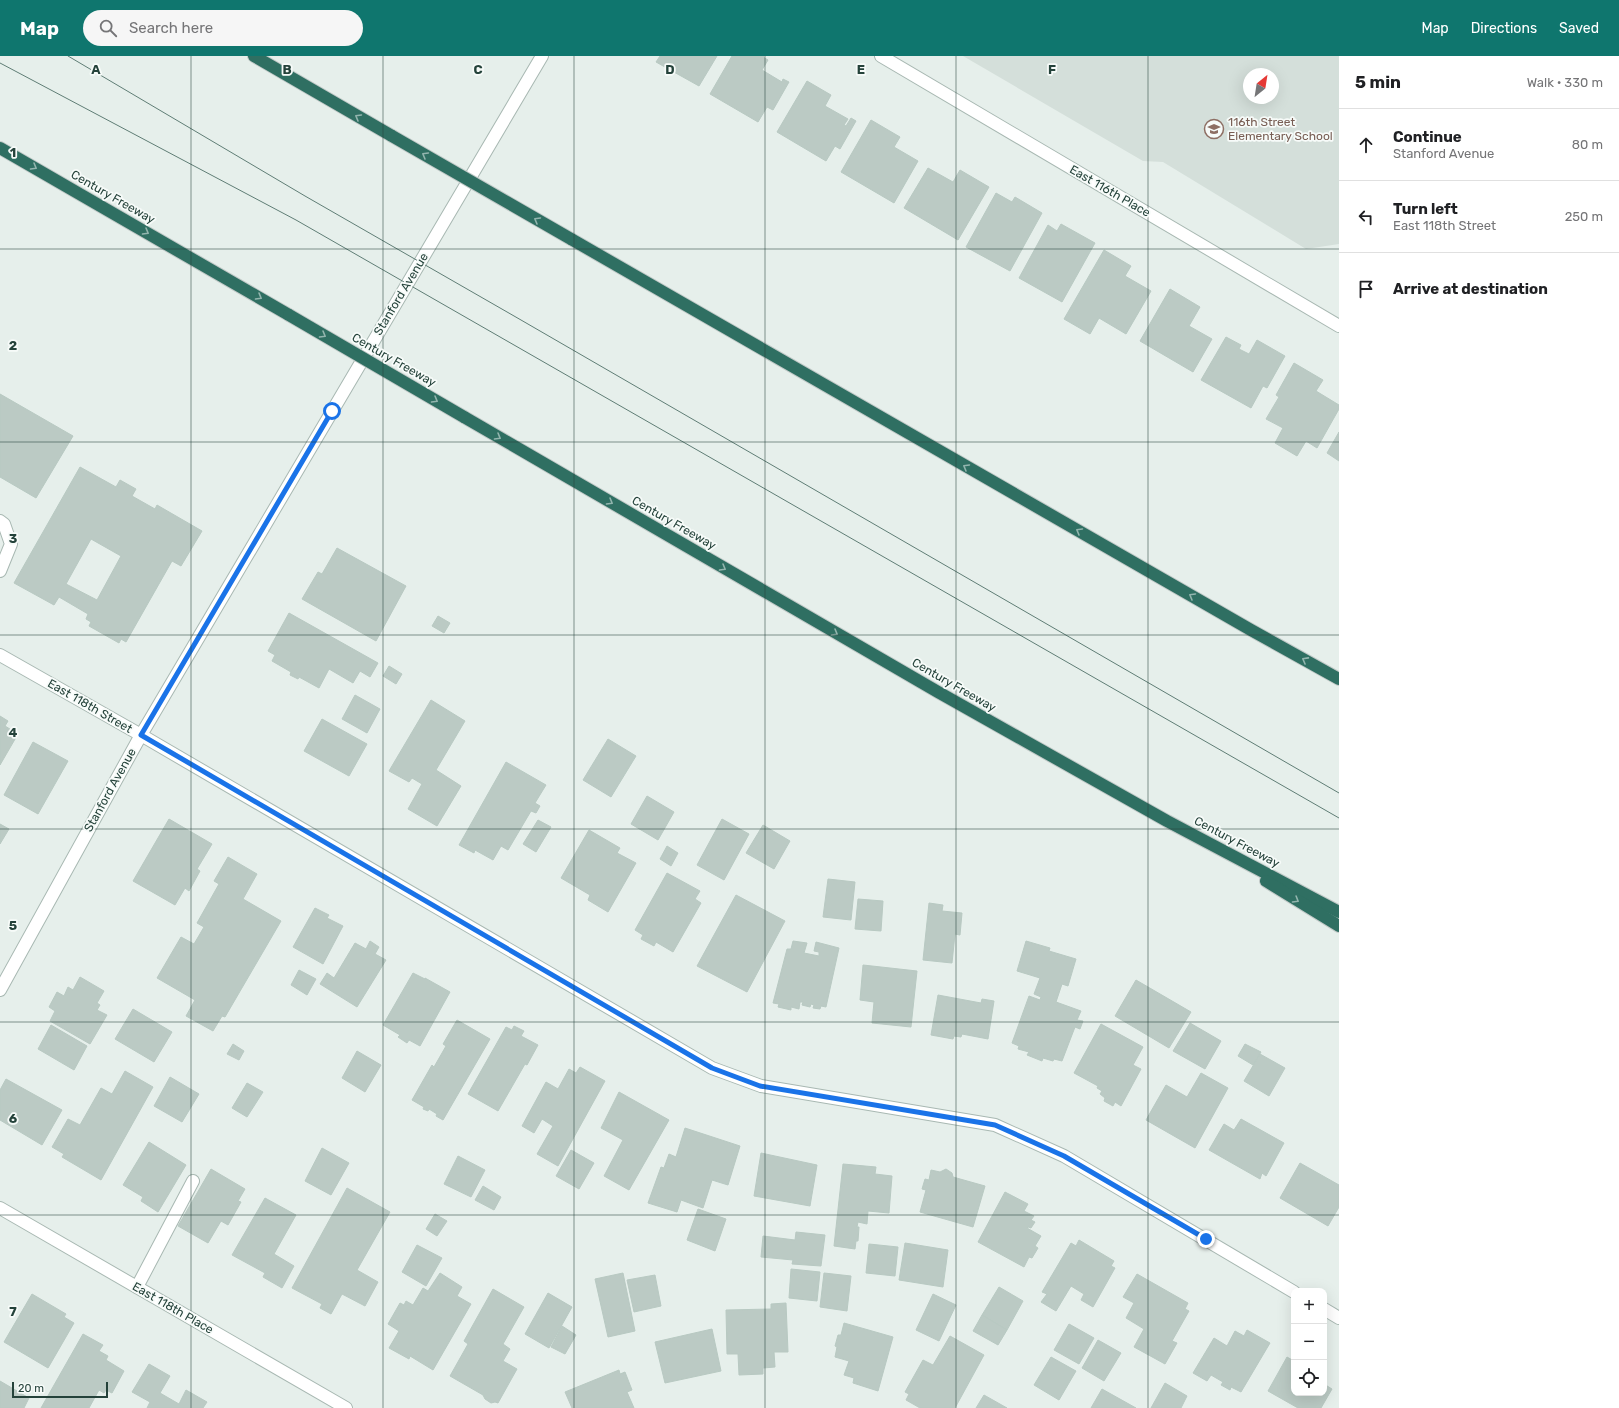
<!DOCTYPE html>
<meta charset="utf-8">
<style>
:root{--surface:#fff;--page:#f6f6f6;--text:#202124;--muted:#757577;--line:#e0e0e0;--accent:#0f766e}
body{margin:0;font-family:Rubik,sans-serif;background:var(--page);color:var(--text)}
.controls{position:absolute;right:12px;bottom:12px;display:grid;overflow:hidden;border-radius:8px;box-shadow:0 4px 16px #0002}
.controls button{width:36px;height:36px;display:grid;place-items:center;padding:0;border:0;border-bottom:1px solid var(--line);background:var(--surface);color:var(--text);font:20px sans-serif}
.compass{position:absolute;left:1243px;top:12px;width:36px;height:36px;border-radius:50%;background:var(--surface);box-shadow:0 4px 16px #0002;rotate:30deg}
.scale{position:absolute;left:12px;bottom:10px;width:96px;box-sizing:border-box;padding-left:4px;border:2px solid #24423a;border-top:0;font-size:11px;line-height:14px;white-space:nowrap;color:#24423a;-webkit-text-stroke:3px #f7fbf9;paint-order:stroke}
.stop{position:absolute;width:12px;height:12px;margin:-9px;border:3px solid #1a73e8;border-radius:50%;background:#fff}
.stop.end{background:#1a73e8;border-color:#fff;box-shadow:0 1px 4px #0008}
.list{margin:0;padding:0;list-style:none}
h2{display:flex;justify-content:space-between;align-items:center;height:52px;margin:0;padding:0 16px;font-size:17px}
h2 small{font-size:13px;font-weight:400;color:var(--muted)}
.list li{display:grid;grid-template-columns:26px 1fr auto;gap:12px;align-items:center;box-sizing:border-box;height:72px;padding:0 16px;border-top:1px solid var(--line)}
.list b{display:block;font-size:15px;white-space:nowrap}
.list p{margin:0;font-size:13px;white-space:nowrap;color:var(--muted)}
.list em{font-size:13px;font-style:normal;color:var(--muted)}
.icon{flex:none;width:22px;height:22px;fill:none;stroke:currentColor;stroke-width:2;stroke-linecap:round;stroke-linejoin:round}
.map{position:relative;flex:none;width:1339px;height:1352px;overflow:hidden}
header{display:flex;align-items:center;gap:24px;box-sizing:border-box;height:56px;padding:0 20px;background:var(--accent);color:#fff}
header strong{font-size:19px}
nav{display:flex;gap:22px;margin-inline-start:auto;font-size:14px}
.search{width:280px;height:36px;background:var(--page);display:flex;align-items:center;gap:10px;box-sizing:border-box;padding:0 14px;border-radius:22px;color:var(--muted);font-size:15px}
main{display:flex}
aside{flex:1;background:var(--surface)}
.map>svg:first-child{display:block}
.built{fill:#d4dfda;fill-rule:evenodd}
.building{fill:#bbcac4;stroke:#b8c9c2;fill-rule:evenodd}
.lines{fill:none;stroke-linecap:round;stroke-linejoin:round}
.service-casing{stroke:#a8b8b2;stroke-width:14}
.minor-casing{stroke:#a8b8b2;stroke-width:14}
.motorway-casing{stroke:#c2cac8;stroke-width:14}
.service{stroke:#fff;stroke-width:12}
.minor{stroke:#fff;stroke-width:12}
.motorway{stroke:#2f6f62;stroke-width:12}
.tram{stroke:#5f7d75;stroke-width:1}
.motorway-bridge-casing{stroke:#c2cac8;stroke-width:14;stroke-linecap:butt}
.motorway-bridge{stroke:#2f6f62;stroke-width:12}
.oneway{stroke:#93b5ae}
.route{stroke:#1a73e8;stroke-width:5}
.grid{fill:none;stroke:#24423a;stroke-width:1;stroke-opacity:0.55}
.labels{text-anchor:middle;stroke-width:3.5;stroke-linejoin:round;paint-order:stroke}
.education-label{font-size:12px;fill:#785e54;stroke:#f7fbf9;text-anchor:start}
.street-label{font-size:12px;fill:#24423a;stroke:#f7fbf9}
.grid-label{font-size:13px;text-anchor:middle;font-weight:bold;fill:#24423a;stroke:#f7fbf9;stroke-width:3.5;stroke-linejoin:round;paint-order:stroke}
</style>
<header>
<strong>Map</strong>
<div class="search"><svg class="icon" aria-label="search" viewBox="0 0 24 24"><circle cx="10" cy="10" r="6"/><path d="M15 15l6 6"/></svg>Search here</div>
<nav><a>Map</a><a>Directions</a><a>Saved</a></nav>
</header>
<main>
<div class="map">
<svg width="1339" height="1352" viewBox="0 0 1339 1352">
<rect width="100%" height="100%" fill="#e6efeb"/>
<path class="built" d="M963 0H1339V188L1306 193 1163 106 1143 105ZM1249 18H1273V42H1249Z"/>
<g class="building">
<path d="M660 0H717L699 30 656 6Z"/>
<path d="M732 0H764L763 1 768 4 762 14 782 26 783 23 789 26 773 54 767 51 758 66 710 38Z"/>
<path d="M807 25 831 39 825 50 848 63 844 69 846 70 851 62 856 65 840 93 835 90 826 105 777 76Z"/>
<path d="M871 64 900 81 894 91 918 105 894 147 841 116Z"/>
<path d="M928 112 953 126 960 114 989 131 958 184 904 152Z"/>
<path d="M996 137 1012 146 1015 141 1042 157 1010 215 966 191Z"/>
<path d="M1061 168 1095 187 1062 246 1019 222 1048 169 1057 175Z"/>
<path d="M1104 194 1131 210 1125 220 1151 235 1126 278 1099 262 1090 278 1064 263Z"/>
<path d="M1170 233 1200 251 1189 270 1212 283 1193 316 1140 285Z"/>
<path d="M1226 281 1241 289 1239 293 1249 298 1257 284 1285 300 1267 332 1263 330 1251 352 1201 324Z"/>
<path d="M1294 307 1323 324 1316 335 1339 349V353L1317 392 1306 385 1297 400 1275 387 1283 372 1266 363 1279 341 1276 339Z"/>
<path d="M0 338 73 380 36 442 0 421Z"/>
<path d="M1339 376V405L1327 397Z"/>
<path d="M80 411 116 431 120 424 136 433 132 440 155 453 157 449 202 475 181 510 172 505 126 586 121 583 119 587 89 570 91 566 86 563 88 558 59 541 54 549 14 527ZM91 483 121 500 97 544 66 528Z"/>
<path d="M337 492 406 530 376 585 302 543 318 516 322 518Z"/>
<path d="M289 557 378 607 370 621 360 615 353 627 329 613 319 632 299 621 298 623 290 619 291 616 272 605 275 599 268 595Z"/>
<path d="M438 560 450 567 444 577 432 570Z"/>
<path d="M389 610 402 618 396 628 383 620Z"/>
<path d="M355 639 380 653 367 677 342 663Z"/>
<path d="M431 644 465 665 436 714 461 730 437 770 408 753 422 728 412 722 409 726 389 715Z"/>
<path d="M0 660 8 665 5 670 18 678 0 709Z"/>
<path d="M322 663 367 688 349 720 304 695Z"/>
<path d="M608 683 636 700 611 741 583 724Z"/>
<path d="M33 686 68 705 38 758 4 739Z"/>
<path d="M506 706 546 729 535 747 540 750 536 757 531 755 508 794 501 790 493 804 475 794 474 797 459 789Z"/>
<path d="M647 740 674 756 658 784 631 768Z"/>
<path d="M169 763 212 788 197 813 200 815 189 835 185 832 175 849 133 825Z"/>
<path d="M722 763 749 778 724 824 697 809Z"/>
<path d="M538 764 551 771 536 796 523 788Z"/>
<path d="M0 768 9 773 0 788Z"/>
<path d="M763 769 790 785 774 813 746 797Z"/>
<path d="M589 774 620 792 617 797 636 807 608 856 588 844 590 839 561 822Z"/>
<path d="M667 790 678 797 671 810 660 803Z"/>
<path d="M228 801 257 818 243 843 281 865 225 961 222 960 213 975 186 960 195 944 157 922 181 881 194 888 204 871 197 867 219 828 214 825Z"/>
<path d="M667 817 700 835 695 843 701 847 673 896 656 886 654 890 641 883 643 879 635 874Z"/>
<path d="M828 823 855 826 851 864 823 861Z"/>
<path d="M736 839 785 865 747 936 697 910Z"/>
<path d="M858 843 883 845 881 875 855 873Z"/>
<path d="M929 847 943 849 942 855 962 857 960 879 955 878 952 907 923 904Z"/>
<path d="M315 852 329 859 327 862 343 870 323 908 293 891Z"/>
<path d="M370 885 379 891 375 898 386 904 357 951 320 928 327 917 334 922 355 887 366 893Z"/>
<path d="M793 885 807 887 804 897 819 900V896L814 895 816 886 839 892 826 951 821 950 820 953 813 952 814 949 811 948 810 951 802 949 803 946H800L799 953 791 951V954L778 951 779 948 773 947 787 893H791Z"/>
<path d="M1026 885 1050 892 1049 895 1076 903 1068 930 1062 928 1056 946 1081 955 1077 964 1083 965 1080 973 1075 971 1062 1005 1054 1003 1053 1005 1043 1002 1042 1005 1027 999 1029 996 1018 993 1019 990 1012 987 1029 940 1040 944 1041 941 1034 938 1040 922 1017 915Z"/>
<path d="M863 909 917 915 911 971 872 967 874 946 860 944Z"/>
<path d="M299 914 316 923 307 939 291 929Z"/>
<path d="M413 917 425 923V922L450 936 420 990 409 984 407 987 398 981 400 979 383 969Z"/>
<path d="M80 921 104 935 97 947 100 949 97 954 107 959 90 988 50 965 55 955 49 951 57 936 64 940 68 931 73 934Z"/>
<path d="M1136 924 1191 956 1169 992 1115 960Z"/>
<path d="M938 939 981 947 982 943 994 945 988 983 962 978 961 981 954 980 953 983 931 979Z"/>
<path d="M133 953 172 976 154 1006 115 983Z"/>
<path d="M457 964 490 983 443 1064 436 1060 437 1058 429 1053 428 1055 423 1053 424 1051 412 1044 432 1009 434 1011 446 990 443 988Z"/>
<path d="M1190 967 1221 985 1205 1013 1173 995Z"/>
<path d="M1101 968 1143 991 1133 1009 1141 1013 1121 1050 1115 1046 1113 1050 1104 1045 1105 1042 1100 1038 1102 1035 1097 1032 1098 1030 1074 1017Z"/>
<path d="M51 969 87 990 74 1014 38 993Z"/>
<path d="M514 970 524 975 521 980 538 989 527 1009 525 1008 498 1055 468 1038 506 971 512 974Z"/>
<path d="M233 988 244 995 239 1004 227 998Z"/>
<path d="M1245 988 1261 996 1253 1009 1238 1000Z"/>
<path d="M357 995 381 1009 365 1036 342 1022Z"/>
<path d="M1260 998 1285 1012 1269 1040 1244 1025Z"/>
<path d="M580 1011 605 1025 558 1110 537 1098 553 1070 542 1063 534 1077 522 1070 546 1026 558 1033 569 1013 576 1017Z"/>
<path d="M125 1015 153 1031 101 1124 62 1101 64 1098 52 1091 68 1063 80 1069 101 1032 112 1038Z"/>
<path d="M1201 1017 1228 1032 1195 1092 1146 1064 1166 1029 1187 1041Z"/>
<path d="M170 1021 199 1038 182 1066 154 1050Z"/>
<path d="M6 1023 62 1054 42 1089 0 1064V1034Z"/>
<path d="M247 1027 263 1036 247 1061 232 1052Z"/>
<path d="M619 1036 669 1064 629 1134 604 1120 623 1084 601 1072Z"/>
<path d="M1241 1063 1284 1087 1266 1120 1262 1117 1260 1123 1209 1094 1224 1068 1234 1074Z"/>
<path d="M685 1072 740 1090 728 1129 712 1124 703 1152 681 1144 677 1156 648 1147 661 1111 664 1112 669 1098 676 1101Z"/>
<path d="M149 1086 186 1109 158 1156 141 1145 143 1141 123 1129Z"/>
<path d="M322 1092 349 1107 331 1139 305 1125Z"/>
<path d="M571 1094 594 1107 579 1133 556 1120Z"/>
<path d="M761 1097 817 1109 810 1150 754 1140Z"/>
<path d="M458 1100 485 1114 471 1141 444 1128Z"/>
<path d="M1300 1107 1339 1129V1151L1328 1170 1280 1142Z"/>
<path d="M843 1108 876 1111 875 1118 892 1120 889 1157 868 1155 867 1168 858 1166 857 1171H859L858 1185H856L855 1193 834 1190Z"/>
<path d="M211 1113 245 1133 238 1145 241 1146 228 1169 221 1165 208 1187 178 1170Z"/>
<path d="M946 1113 952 1117 953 1121 985 1130 973 1171 920 1156 926 1134 922 1133 925 1123 929 1124 931 1114 940 1116Z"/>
<path d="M483 1130 501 1141 494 1154 475 1144Z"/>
<path d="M347 1132 390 1156 357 1214 378 1226 365 1250 342 1238 331 1258 320 1252 322 1248 292 1232Z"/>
<path d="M1005 1136 1028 1148 1024 1155 1034 1160 1031 1164 1035 1166 1031 1172 1028 1171 1027 1172 1041 1180 1035 1190 1038 1192 1032 1202 1029 1201 1024 1211 978 1186Z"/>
<path d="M265 1142 296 1159 274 1198 294 1210 282 1232 263 1221 265 1217 232 1199Z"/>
<path d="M698 1153 726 1163 715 1195 687 1184Z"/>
<path d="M435 1158 447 1165 437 1180 426 1173Z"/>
<path d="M796 1176 825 1179 821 1210 792 1208 793 1204 761 1201 763 1180 795 1184Z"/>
<path d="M1079 1184 1114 1205 1111 1210 1115 1212 1093 1251 1081 1244 1084 1238 1071 1230 1056 1255 1041 1246 1047 1238 1042 1236 1071 1187 1076 1190Z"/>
<path d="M905 1187 948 1194 943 1231 899 1224Z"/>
<path d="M869 1188 898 1191 895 1220 866 1217Z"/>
<path d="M417 1189 442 1202 426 1230 402 1216Z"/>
<path d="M791 1213 820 1216 817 1245 789 1242Z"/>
<path d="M440 1217 462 1231 457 1240 471 1248 433 1314 410 1300 409 1303 389 1292 399 1275 388 1268 400 1247 404 1249 406 1245 413 1249 423 1232 428 1235Z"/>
<path d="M623 1217 635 1275 608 1281 595 1223Z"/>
<path d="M824 1217 851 1220 847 1255 820 1251Z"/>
<path d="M1137 1218 1188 1247 1185 1253 1189 1255 1172 1285 1177 1287 1165 1308 1134 1291 1144 1273 1126 1262 1134 1247 1123 1241Z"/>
<path d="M655 1219 661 1250 634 1256 627 1224Z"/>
<path d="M999 1231 1023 1245 1007 1274 982 1259Z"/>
<path d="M493 1233 524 1251 503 1288 510 1293 503 1305 517 1313 498 1347 495 1346 491 1347 485 1343 483 1339 450 1320 468 1288 464 1285Z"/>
<path d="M548 1237 572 1251 549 1292 525 1278Z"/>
<path d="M32 1238 66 1258 64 1261 74 1267 48 1312 4 1286Z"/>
<path d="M933 1238 956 1249 939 1285 916 1274Z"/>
<path d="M786 1247 788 1296H774L775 1311 763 1312V1318L739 1319 738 1298H727L726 1254 771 1253V1248Z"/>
<path d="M982 1259 1007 1274 998 1289 973 1275Z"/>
<path d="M844 1267 893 1281 878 1335 853 1327 854 1322 844 1319 849 1305 835 1301 837 1291 835 1290 838 1279H841Z"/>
<path d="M1069 1268 1094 1282 1079 1308 1054 1294Z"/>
<path d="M562 1270 576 1279 565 1298 551 1291Z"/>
<path d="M712 1273 721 1315 665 1327 655 1286Z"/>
<path d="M1247 1274 1270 1287 1241 1336 1231 1331 1230 1334 1221 1329 1223 1326 1211 1319 1207 1325 1193 1317 1214 1282 1227 1290 1235 1275 1244 1280Z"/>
<path d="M83 1278 103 1289 99 1295 108 1300 106 1304 124 1315 112 1337 106 1334 104 1337 99 1334 89 1352H41Z"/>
<path d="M950 1280 984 1299 955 1352H920L906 1344 909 1338 905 1336 923 1304 933 1309Z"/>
<path d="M1098 1284 1121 1297 1104 1325 1082 1312Z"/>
<path d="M1051 1301 1076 1315 1059 1344 1034 1329Z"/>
<path d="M1287 1301 1294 1305V1337H1324V1328L1332 1333 1321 1352H1298L1268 1335Z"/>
<path d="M149 1308 170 1320 160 1337 179 1348 186 1334 207 1346 203 1352H147L150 1346 132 1336Z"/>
<path d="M619 1314 620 1318 625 1316 632 1334 627 1336 634 1352H572L565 1336Z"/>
<path d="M0 1325 29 1342 24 1352H0Z"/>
<path d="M1165 1327 1187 1340 1181 1352H1151Z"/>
<path d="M1102 1333 1136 1352H1091Z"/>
<path d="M984 1339 1007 1352H976Z"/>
</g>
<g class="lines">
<g class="service-casing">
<g id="service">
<path d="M0 465 4 468 11 488 0 515"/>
<path d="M137 1231 193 1125"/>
</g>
</g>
<g class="minor-casing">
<g id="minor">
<path d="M881 0 1339 270"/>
<path d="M0 599 141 679 712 1012 761 1030 995 1069 1064 1100 1294 1236"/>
<path d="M0 934 141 679 542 0"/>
<path d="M0 1152 346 1352"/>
<path d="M1324 1253 1339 1262"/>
</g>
</g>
<g class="motorway-casing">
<g id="motorway">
<path d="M254 0 392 80"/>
<path d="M0 92 289 259"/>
<path d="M571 183 1251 574 1339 623"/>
<path d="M464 361 938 636 1167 765 1339 856"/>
<path d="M1266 825 1339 870"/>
</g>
</g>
<use href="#service" class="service"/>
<use href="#minor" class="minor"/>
<use href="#motorway" class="motorway"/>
<g class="tram">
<path d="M68 0 305 140 521 264 1339 737"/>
<path d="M0 7 296 164 1339 762"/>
</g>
<g class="motorway-bridge-casing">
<g id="motorway-bridge">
<path d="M392 80 571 183"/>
<path d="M289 259 464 361"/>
</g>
</g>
<use href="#motorway-bridge" class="motorway-bridge"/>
</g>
<defs><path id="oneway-chevron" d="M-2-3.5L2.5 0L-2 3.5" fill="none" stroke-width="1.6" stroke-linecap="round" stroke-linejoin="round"/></defs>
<g class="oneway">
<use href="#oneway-chevron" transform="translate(358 61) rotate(-150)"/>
<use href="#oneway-chevron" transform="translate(425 99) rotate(-150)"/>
<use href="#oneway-chevron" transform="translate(34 111) rotate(30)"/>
<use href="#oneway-chevron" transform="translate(537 164) rotate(-150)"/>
<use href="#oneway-chevron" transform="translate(146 176) rotate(30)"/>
<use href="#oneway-chevron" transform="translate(259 241) rotate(30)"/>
<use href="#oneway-chevron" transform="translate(323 279) rotate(30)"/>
<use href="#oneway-chevron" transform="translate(435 344) rotate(30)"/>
<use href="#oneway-chevron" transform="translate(498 381) rotate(30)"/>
<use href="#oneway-chevron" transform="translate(966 411) rotate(-150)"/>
<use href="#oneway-chevron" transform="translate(610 446) rotate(30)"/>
<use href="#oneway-chevron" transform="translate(1079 475) rotate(-150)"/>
<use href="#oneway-chevron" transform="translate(723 512) rotate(30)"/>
<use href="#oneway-chevron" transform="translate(1192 540) rotate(-150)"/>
<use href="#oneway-chevron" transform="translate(835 577) rotate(30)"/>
<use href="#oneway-chevron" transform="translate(1305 604) rotate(-151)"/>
<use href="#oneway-chevron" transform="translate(1296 844) rotate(31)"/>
</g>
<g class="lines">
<path class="route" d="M332 355 141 679 712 1012 760 1030 995 1069 1064 1100 1206 1183"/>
</g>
<path class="grid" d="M191 0V1352M383 0V1352M574 0V1352M765 0V1352M956 0V1352M1148 0V1352M0 193H1339M0 386H1339M0 579H1339M0 773H1339M0 966H1339M0 1159H1339"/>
<defs>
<g id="school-ring" transform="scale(1)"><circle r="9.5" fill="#f7fbf9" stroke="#8d6e63" stroke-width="1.5"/><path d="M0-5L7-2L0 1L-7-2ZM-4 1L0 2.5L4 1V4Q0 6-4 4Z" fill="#8d6e63"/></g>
</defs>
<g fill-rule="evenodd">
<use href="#school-ring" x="1214" y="73"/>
</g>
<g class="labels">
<g class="education-label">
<text x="1228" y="70">116th Street<tspan x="1228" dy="14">Elementary School</tspan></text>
</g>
<g class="street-label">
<text transform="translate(1110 135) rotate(30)" y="4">East 116th Place</text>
<text transform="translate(113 141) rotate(30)" y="4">Century Freeway</text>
<text transform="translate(401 238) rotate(-59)" y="4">Stanford Avenue</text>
<text transform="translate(394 304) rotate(30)" y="4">Century Freeway</text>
<text transform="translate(674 467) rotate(30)" y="4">Century Freeway</text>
<text transform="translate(954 629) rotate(30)" y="4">Century Freeway</text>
<text transform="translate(90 650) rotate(30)" y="4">East 118th Street</text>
<text transform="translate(110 734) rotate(-61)" y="4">Stanford Avenue</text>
<text transform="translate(1237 786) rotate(28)" y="4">Century Freeway</text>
<text transform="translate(173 1252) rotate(30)" y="4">East 118th Place</text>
</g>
</g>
<g class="grid-label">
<text x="96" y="18">A</text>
<text x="287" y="18">B</text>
<text x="478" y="18">C</text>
<text x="670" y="18">D</text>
<text x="861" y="18">E</text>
<text x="1052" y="18">F</text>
<text x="13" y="101">1</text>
<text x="13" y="294">2</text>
<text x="13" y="487">3</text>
<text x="13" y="681">4</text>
<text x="13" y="874">5</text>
<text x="13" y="1067">6</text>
<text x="13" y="1260">7</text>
</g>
</svg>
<div class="controls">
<button>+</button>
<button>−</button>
<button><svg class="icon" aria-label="locate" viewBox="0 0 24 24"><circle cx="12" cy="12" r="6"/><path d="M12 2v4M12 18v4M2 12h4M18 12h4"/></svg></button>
</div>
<svg class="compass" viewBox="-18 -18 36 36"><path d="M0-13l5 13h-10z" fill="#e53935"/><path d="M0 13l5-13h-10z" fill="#757577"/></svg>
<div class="scale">20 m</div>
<div class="stop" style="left:332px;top:355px"></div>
<div class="stop end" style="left:1206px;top:1183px"></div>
</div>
<aside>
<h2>5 min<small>Walk · 330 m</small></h2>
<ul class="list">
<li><svg class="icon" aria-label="ahead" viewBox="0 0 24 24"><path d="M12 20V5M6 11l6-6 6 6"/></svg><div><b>Continue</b><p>Stanford Avenue</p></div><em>80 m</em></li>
<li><svg class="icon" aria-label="left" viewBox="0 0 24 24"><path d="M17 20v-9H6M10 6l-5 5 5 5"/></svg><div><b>Turn left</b><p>East 118th Street</p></div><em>250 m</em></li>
<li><svg class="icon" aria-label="arrive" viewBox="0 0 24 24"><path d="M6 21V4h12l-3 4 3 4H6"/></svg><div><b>Arrive at destination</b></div></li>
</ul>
</aside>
</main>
